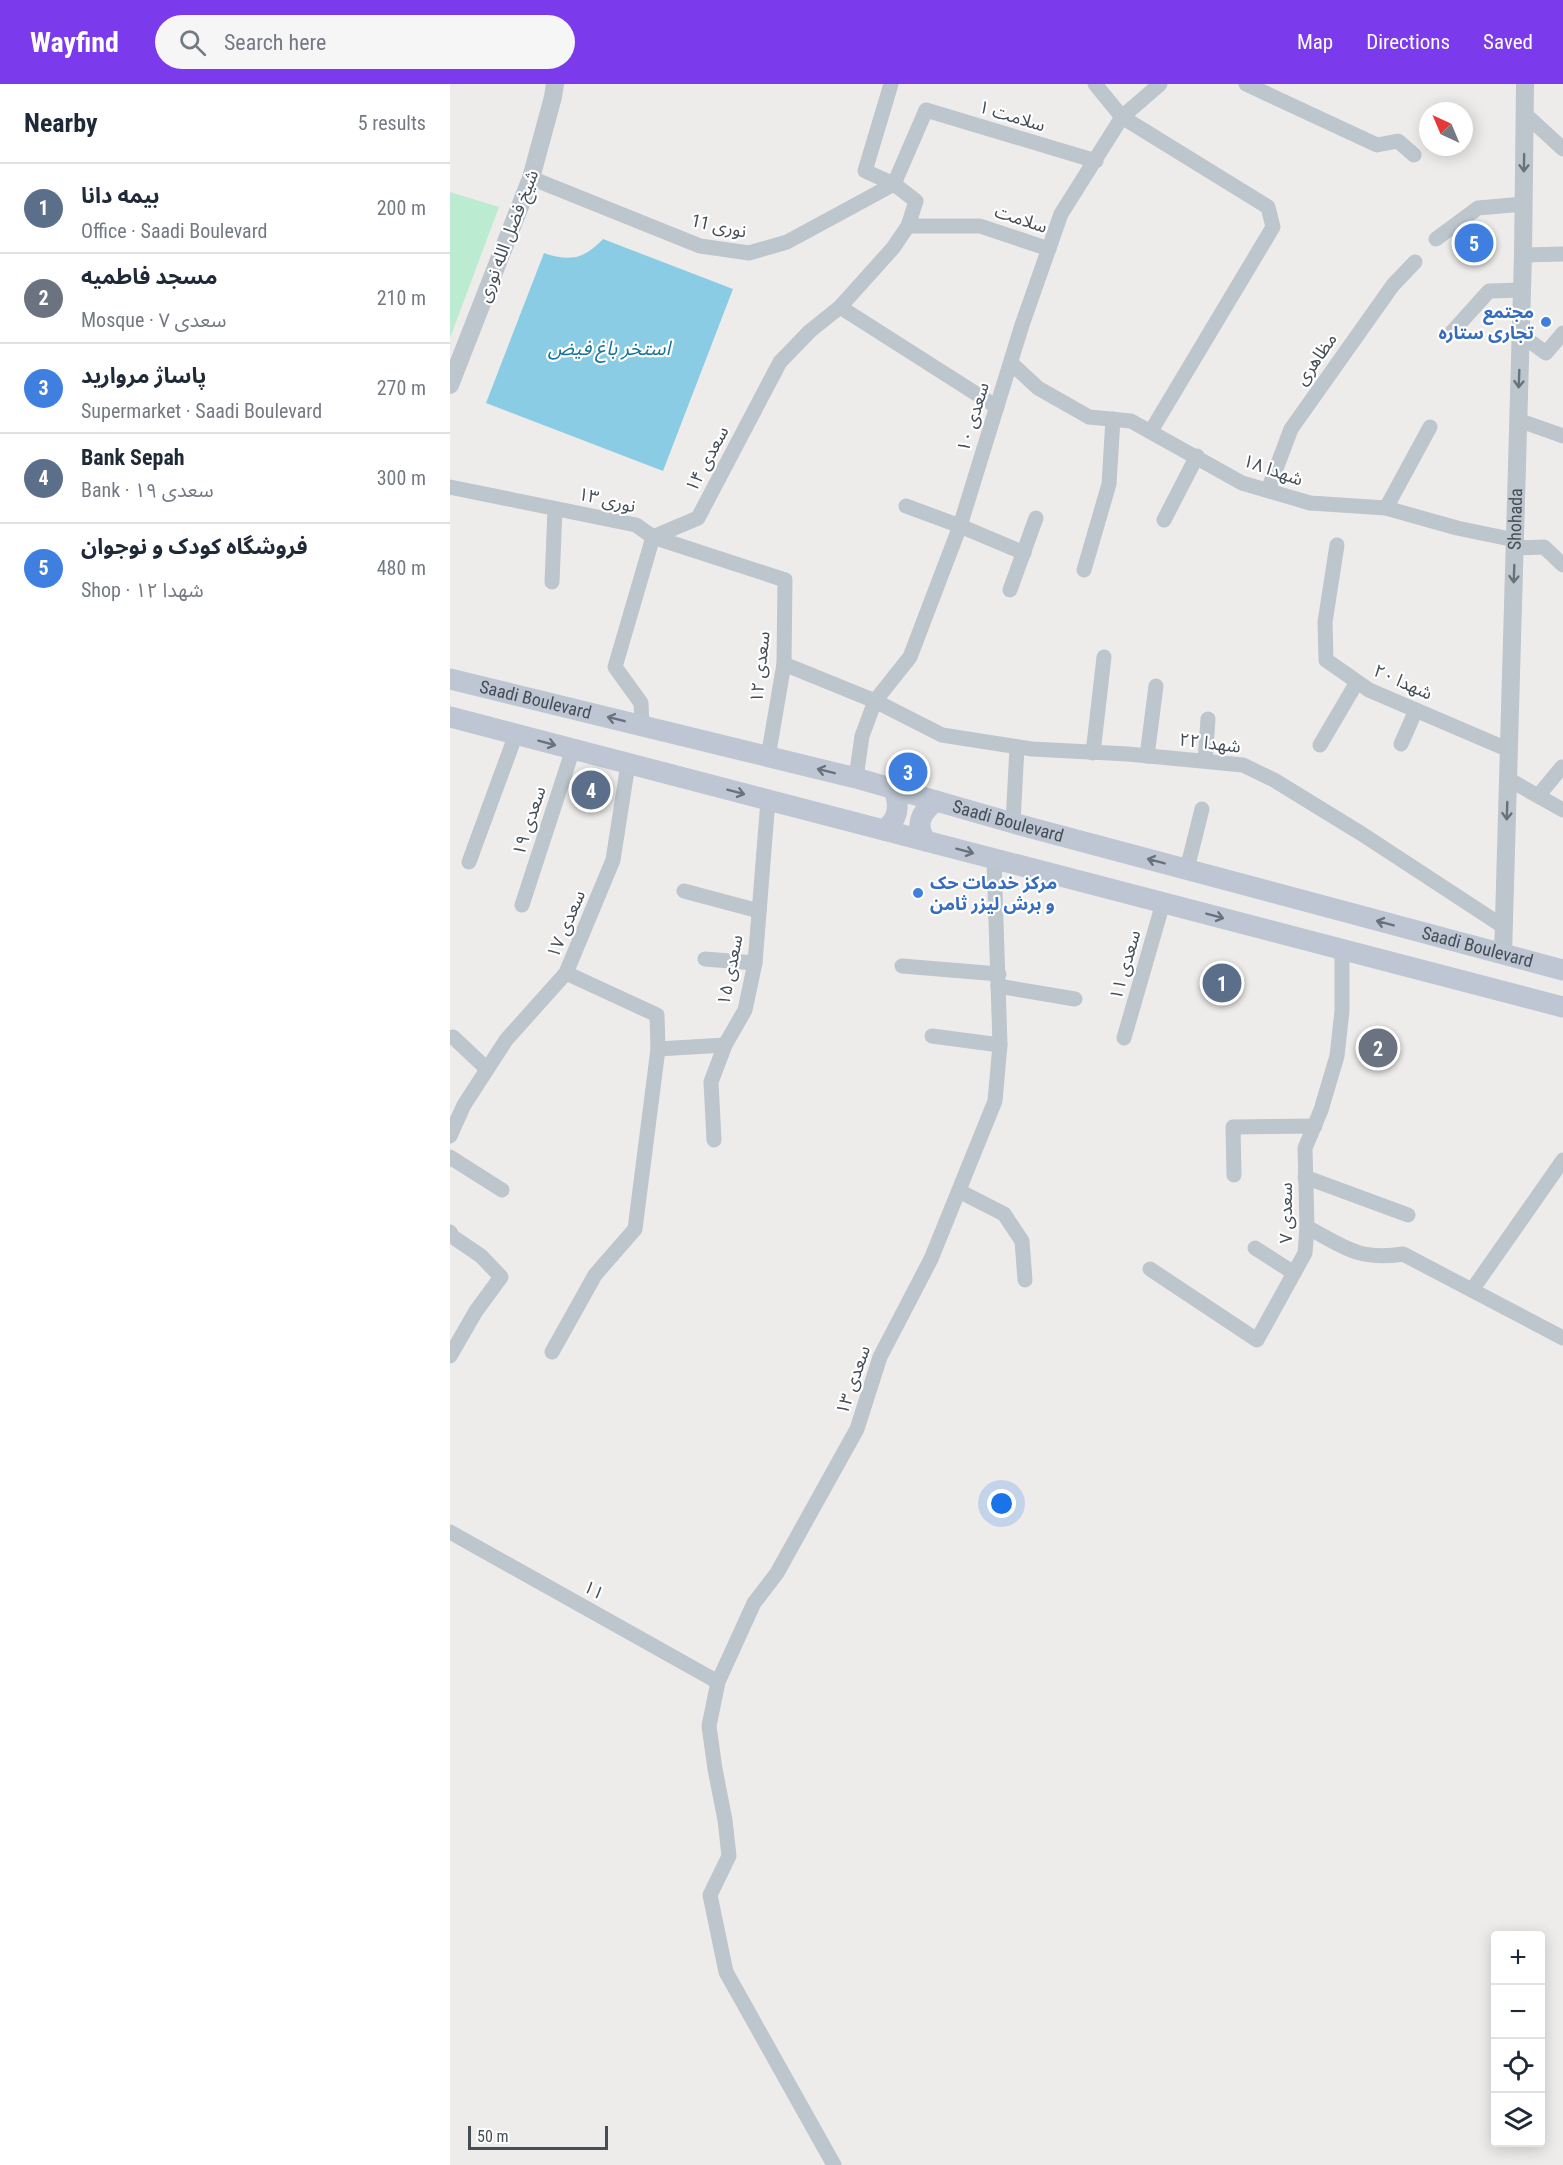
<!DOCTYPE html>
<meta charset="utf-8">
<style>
:root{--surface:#fff;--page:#f6f6f7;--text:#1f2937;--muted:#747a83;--line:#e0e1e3;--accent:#7c3aed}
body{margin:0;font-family:"Roboto Condensed","Noto Sans Arabic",sans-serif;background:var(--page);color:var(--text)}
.controls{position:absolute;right:18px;bottom:18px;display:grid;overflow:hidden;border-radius:6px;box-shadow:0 3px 15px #0003}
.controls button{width:54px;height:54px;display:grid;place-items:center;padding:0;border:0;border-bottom:2px solid var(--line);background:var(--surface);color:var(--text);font:30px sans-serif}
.compass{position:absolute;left:969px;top:18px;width:54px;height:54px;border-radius:50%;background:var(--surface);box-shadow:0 3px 15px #0003;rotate:316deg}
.scale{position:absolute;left:18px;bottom:15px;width:140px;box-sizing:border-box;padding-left:6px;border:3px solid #454e57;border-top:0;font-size:16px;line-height:21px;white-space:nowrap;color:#454e57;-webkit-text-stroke:4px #fff;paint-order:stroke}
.you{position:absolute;left:552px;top:1420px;width:21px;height:21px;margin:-15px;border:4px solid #fff;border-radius:50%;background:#1a73e8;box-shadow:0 0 0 9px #1a73e833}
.badge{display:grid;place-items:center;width:39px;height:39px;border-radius:50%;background:var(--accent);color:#fff;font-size:20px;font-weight:700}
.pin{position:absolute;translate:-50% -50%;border:3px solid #fff;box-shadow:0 2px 6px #0006}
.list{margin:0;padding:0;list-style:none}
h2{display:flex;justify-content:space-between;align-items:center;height:78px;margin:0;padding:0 24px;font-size:26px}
h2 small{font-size:20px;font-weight:400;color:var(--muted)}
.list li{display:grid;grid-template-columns:39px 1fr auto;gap:18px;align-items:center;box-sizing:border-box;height:90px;padding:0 24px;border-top:2px solid var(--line)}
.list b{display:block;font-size:22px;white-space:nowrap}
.list p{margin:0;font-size:20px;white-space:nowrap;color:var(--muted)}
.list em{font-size:20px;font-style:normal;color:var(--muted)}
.icon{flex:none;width:33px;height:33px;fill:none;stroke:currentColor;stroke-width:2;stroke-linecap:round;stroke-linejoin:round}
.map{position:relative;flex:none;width:1113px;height:2081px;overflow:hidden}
header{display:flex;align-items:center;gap:36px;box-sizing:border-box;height:84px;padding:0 30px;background:var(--accent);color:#fff}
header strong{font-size:28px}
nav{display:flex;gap:33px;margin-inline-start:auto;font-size:21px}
.search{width:420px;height:54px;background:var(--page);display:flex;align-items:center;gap:15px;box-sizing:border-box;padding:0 21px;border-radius:33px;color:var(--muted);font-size:22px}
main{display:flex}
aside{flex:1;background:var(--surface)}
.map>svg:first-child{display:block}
.green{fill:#bbebd0}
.water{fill:#8bcce5}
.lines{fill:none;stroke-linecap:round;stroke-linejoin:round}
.minor{stroke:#bdc5cd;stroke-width:15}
.tertiary{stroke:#bdc5cd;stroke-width:18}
.secondary{stroke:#bdc6d2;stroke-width:21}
.oneway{stroke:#69727a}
.oneway2{stroke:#69727c}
.shop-dot{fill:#3f7fe0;stroke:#fff;stroke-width:2}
.labels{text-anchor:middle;stroke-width:4.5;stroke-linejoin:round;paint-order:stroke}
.street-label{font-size:18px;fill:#454e57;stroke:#fff}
.shop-label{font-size:18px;font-weight:bold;fill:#366cbe;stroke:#fff;text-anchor:end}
.water-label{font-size:20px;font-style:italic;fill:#15769b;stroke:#fff}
</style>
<header>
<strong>Wayfind</strong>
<div class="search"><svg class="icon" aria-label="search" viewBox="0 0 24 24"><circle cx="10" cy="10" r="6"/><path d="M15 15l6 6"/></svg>Search here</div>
<nav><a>Map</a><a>Directions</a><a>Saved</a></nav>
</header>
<main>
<aside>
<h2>Nearby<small>5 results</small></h2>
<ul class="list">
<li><span class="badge" style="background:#5c6f8a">1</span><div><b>بیمه دانا</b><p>Office · Saadi Boulevard</p></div><em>200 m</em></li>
<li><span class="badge" style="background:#6b7280">2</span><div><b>مسجد فاطمیه</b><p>Mosque · سعدی ۷</p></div><em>210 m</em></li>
<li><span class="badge" style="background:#3f7fe0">3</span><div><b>پاساژ مروارید</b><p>Supermarket · Saadi Boulevard</p></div><em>270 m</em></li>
<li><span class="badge" style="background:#5c6f8a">4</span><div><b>Bank Sepah</b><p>Bank · سعدی ۱۹</p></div><em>300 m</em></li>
<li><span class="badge" style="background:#3f7fe0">5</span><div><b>فروشگاه کودک و نوجوان</b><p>Shop · شهدا ۱۲</p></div><em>480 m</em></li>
</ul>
</aside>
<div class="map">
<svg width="1113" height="2081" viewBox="0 0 1113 2081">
<rect width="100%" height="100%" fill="#eeeceb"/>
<path class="green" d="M0 108 49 123 0 254Z"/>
<path class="water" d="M153 155 283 205 213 387 36 319 94 169C120 178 134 175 153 155Z"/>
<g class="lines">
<g class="minor">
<path d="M645 0 672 33 818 123 823 143 701 347"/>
<path d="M796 0 927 61 948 57 964 71"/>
<path d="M1075 30 1113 65"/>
<path d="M81 94 250 162 299 169 337 158 444 100 476 26 646 77"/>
<path d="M458 142H530L599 165"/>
<path d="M986 155 1028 124 1074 120"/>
<path d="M1073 171 1113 170"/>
<path d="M390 223 547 323"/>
<path d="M1002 248 1039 207 1072 206"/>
<path d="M1070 250 1096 269 1113 249"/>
<path d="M561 279 588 304 639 333 681 337 792 399 860 419 936 424 1007 444 1065 456"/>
<path d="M1068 336 1113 352"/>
<path d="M0 403 186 441 203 453 335 496 334 580 318 673"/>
<path d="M818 406 841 345 943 201 965 178"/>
<path d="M456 422 510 442 574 469"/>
<path d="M936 424 980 343"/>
<path d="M714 436 747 372"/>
<path d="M887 461 875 538 876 576 919 606 1059 666"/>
<path d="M1064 464 1094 463 1113 481"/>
<path d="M634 486 659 400 663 335"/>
<path d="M102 498 105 425"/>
<path d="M560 506 586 434"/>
<path d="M334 580 425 617 492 651 582 665 678 670 793 681 824 696 912 750 1054 843"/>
<path d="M192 642 191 619 165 583 203 453 248 434 330 278 360 247 390 223 443 164 458 142 466 117 444 100 415 87 441 0"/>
<path d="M951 660 966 626"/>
<path d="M870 661 907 598"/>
<path d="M643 669 654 573"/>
<path d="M697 672 706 602"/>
<path d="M755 677 758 635"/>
<path d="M406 694 412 652 425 617 460 573 510 442 572 241 611 130 672 33 710 0"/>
<path d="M1058 695 1113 726"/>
<path d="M1088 712 1112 683 1113 684"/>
<path d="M563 739 567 663"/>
<path d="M19 778 66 650"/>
<path d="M737 785 752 725"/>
<path d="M234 807 309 827"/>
<path d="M72 821 123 665"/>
<path d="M255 875 305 879"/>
<path d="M452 882 549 890"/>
<path d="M548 902 625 915"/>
<path d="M482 952 550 961"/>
<path d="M3 953 37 985"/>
<path d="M674 954 713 819"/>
<path d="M208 965 275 961"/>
<path d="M0 1052 14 1021 56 956 116 889 163 776 178 680"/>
<path d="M264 1056 261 998 275 961 295 926 305 879 318 716"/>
<path d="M0 1073 52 1106"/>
<path d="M784 1091 783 1043 865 1042"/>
<path d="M855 1093 958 1131"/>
<path d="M509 1107 554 1130 572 1157 575 1196"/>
<path d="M857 1143C894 1163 909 1177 953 1170L1113 1254"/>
<path d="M0 1148 3 1153 31 1172 51 1193 26 1227 0 1272"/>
<path d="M805 1164 844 1189"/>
<path d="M700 1185 807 1256 855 1169 857 1143 855 1064 871 1026 887 972 892 927V866"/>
<path d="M1022 1206 1113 1076"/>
<path d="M102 1268 145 1191 185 1145 208 965 207 931 116 889"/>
<path d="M0 1448 268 1598"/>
<path d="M384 2081 276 1888 260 1811 279 1772 275 1736 265 1685 259 1642 268 1598 304 1519 327 1489 407 1345 430 1273 481 1175 545 1017 550 961 544 775"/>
</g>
<g class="tertiary">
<path d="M0 301 81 94 103 13 105 0"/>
<path id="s1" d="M1053 871 1073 171 1075 0"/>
</g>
<g class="secondary">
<path id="s2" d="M0 595 406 694 563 739 1113 886"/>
<path d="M0 633 1113 923"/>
<path d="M434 746C449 735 450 722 444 705"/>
<path d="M476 757C464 741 471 728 486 717"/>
</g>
</g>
<defs><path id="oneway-shaft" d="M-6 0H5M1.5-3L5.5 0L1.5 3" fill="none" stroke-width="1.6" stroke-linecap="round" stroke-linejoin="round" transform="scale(1.5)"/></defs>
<g class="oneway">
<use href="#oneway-shaft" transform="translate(1074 79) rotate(91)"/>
<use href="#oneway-shaft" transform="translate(1069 295) rotate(92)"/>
<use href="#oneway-shaft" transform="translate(1064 490) rotate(92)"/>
<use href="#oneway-shaft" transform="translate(1057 727) rotate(92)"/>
</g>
<g class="oneway2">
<use href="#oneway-shaft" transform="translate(166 635) rotate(-166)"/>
<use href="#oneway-shaft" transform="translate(97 659) rotate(15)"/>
<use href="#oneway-shaft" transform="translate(376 687) rotate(-166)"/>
<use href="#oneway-shaft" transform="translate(286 708) rotate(15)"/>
<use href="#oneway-shaft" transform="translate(515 767) rotate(15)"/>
<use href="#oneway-shaft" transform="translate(706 777) rotate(-165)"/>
<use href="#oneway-shaft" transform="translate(765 832) rotate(15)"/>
<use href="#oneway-shaft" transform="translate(935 839) rotate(-165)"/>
</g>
<g class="shop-dot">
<circle cx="1096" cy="238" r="6"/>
<circle cx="468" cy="809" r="6"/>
</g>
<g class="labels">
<g class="street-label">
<text transform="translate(562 32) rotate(17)" y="6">سلامت ۱</text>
<text transform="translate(571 135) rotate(18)" y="6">سلامت</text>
<text transform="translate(269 142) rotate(12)" y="6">نوری 11</text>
<text transform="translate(58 152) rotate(-69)" y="6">شیخ فضل الله نوری</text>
<text transform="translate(866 275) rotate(-55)" y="6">مظاهری</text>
<text transform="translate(523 333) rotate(-73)" y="6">سعدی ۱۰</text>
<text transform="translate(257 375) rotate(-62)" y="6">سعدی ۱۴</text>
<text transform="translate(823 386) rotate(19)" y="6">شهدا ۱۸</text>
<text transform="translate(157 416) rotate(13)" y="6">نوری ۱۳</text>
<text dy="6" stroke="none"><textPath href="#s1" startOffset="436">Shohada</textPath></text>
<text transform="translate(310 583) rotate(-84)" y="6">سعدی ۱۲</text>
<text transform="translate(953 598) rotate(24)" y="6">شهدا ۲۰</text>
<text dy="6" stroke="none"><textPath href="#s2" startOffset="88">Saadi Boulevard</textPath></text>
<text transform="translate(760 659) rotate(7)" y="6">شهدا ۲۲</text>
<text transform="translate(79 737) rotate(-72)" y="6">سعدی ۱۹</text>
<text dy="6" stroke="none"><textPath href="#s2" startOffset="576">Saadi Boulevard</textPath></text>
<text transform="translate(116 840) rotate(-67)" y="6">سعدی ۱۷</text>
<text dy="6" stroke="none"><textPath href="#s2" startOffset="1062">Saadi Boulevard</textPath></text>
<text transform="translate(675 881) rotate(-74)" y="6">سعدی ۱۱</text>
<text transform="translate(280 886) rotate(-79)" y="6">سعدی ۱۵</text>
<text transform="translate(836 1129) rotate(-90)" y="6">سعدی ۷</text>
<text transform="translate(403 1296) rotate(-71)" y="6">سعدی ۱۳</text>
<text transform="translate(144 1506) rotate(29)" y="6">۱۱</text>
</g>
<g class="shop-label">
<text x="1084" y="234">مجتمع<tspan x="1084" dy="21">تجاری ستاره</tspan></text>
<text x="480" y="805" text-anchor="start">مرکز خدمات حک<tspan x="480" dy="21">و برش لیزر ثامن</tspan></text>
</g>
<g class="water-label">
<text x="159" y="271">استخر باغ فیض</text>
</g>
</g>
</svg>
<div class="controls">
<button>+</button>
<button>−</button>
<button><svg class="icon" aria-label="locate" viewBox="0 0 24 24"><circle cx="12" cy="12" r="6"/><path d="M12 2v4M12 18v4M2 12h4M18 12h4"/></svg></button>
<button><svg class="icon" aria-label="layers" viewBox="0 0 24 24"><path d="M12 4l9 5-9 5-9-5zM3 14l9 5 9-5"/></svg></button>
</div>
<svg class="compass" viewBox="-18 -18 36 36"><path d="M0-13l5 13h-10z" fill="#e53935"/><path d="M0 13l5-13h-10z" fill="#747a83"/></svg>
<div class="scale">50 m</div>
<div class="you"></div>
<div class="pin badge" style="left:772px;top:899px;background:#5c6f8a">1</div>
<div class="pin badge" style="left:928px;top:964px;background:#6b7280">2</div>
<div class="pin badge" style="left:458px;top:688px;background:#3f7fe0">3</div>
<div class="pin badge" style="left:141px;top:706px;background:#5c6f8a">4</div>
<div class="pin badge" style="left:1024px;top:159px;background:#3f7fe0">5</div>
</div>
</main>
